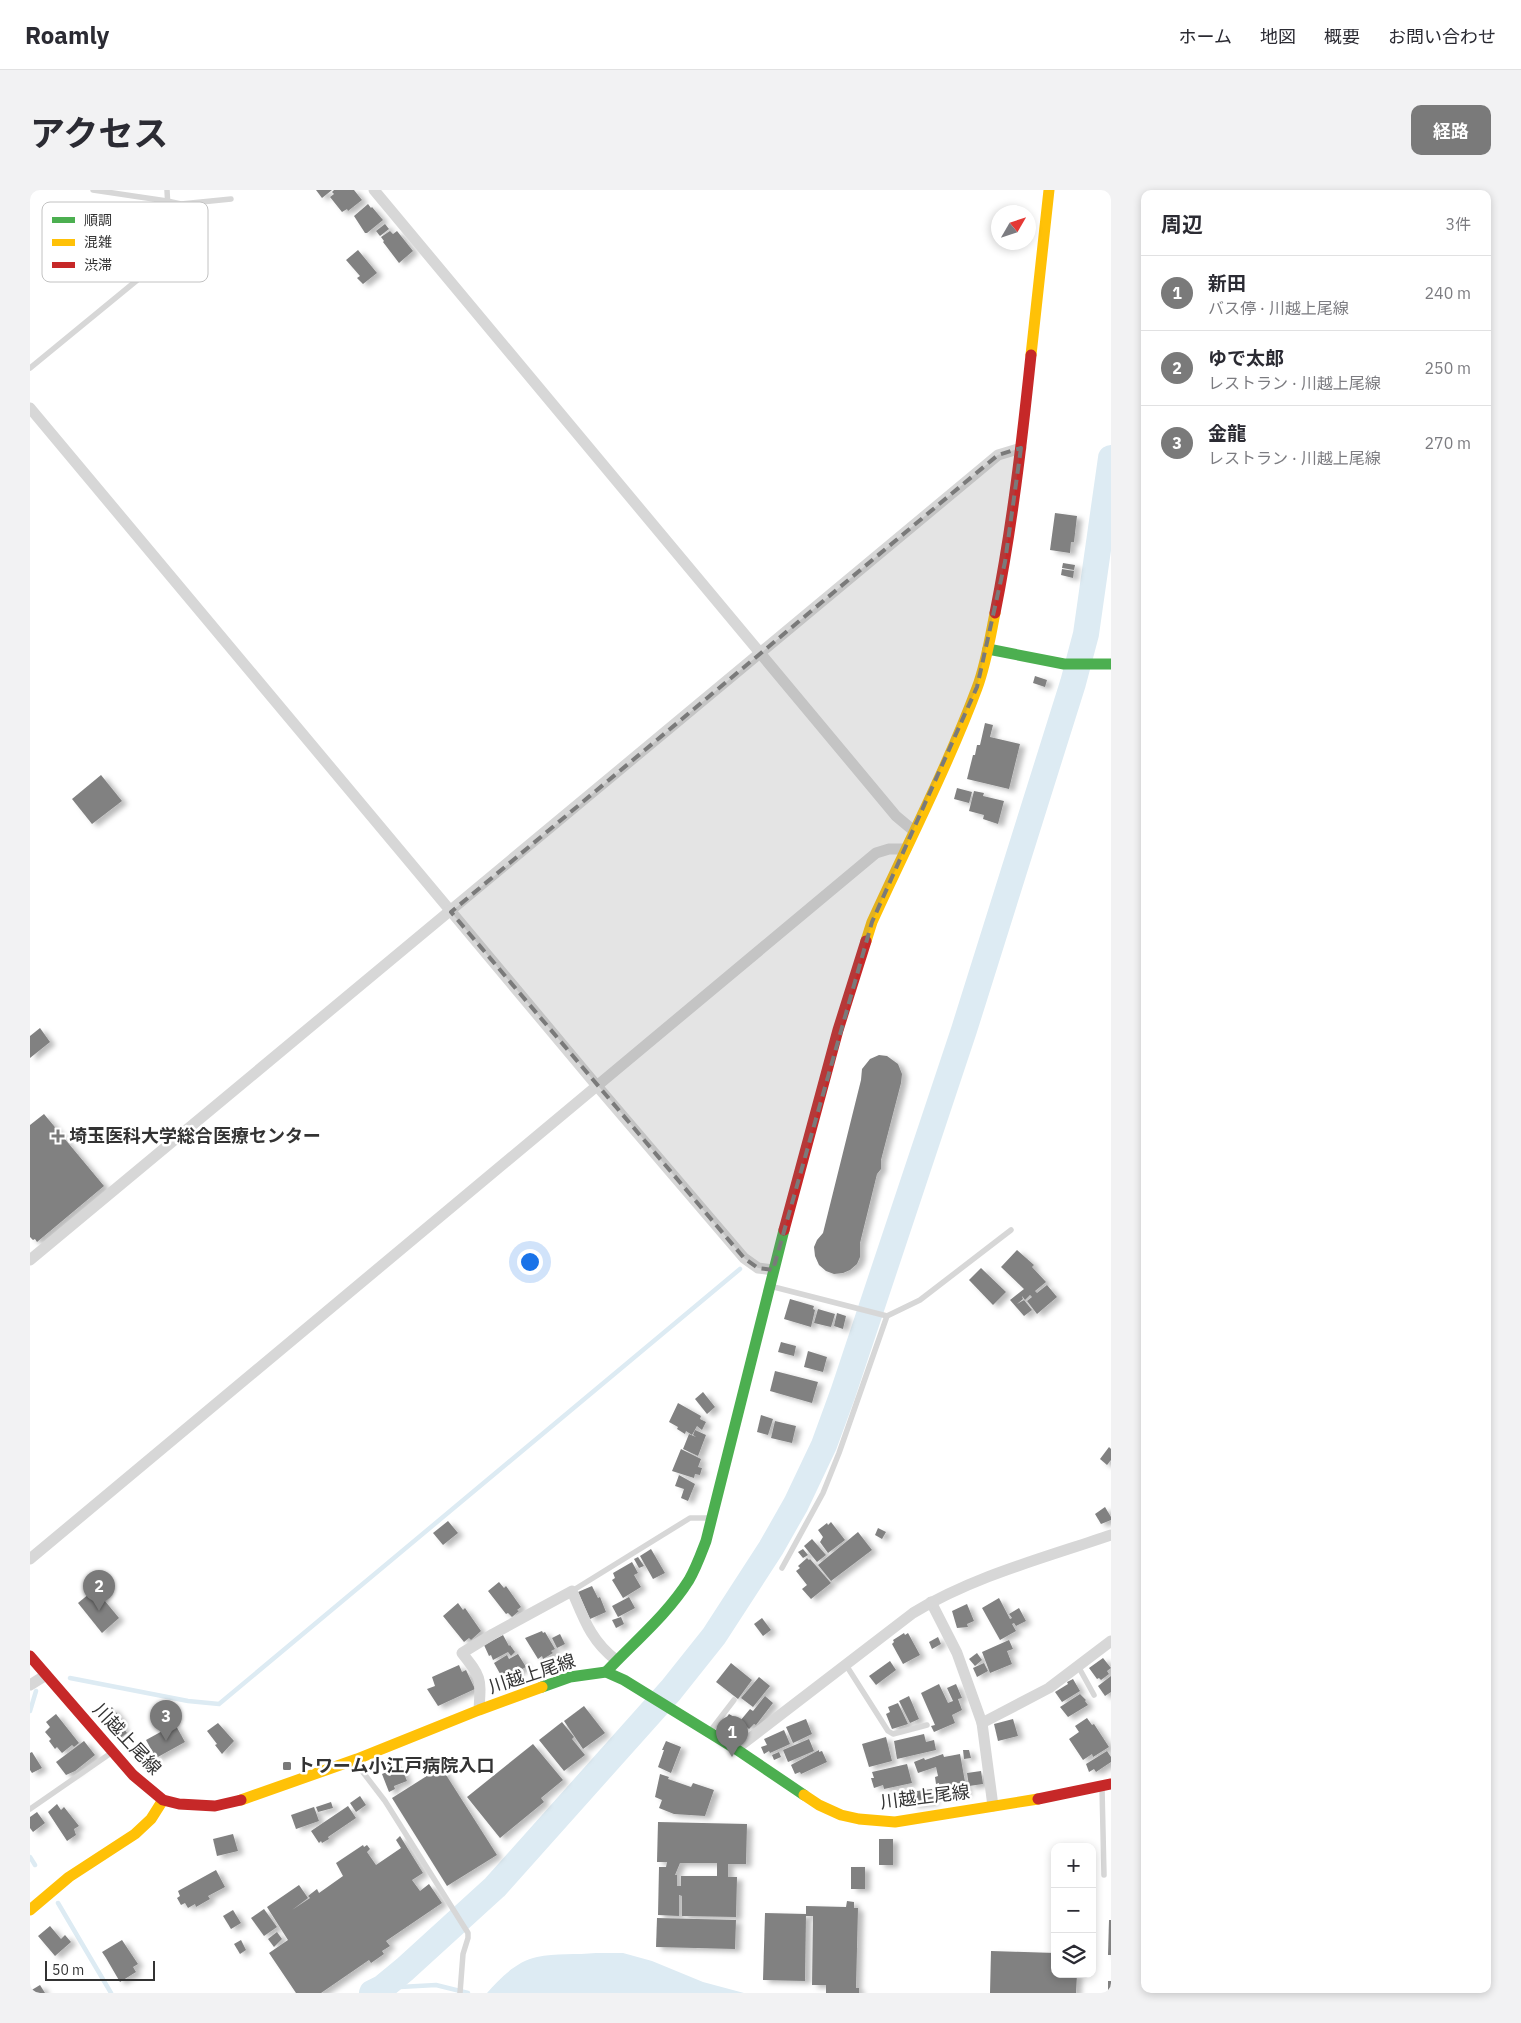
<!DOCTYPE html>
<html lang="ja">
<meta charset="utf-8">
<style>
:root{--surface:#fff;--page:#f2f2f3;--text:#2b2b33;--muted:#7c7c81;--line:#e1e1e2;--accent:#7a7a7a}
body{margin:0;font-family:"IBM Plex Sans","Noto Sans JP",sans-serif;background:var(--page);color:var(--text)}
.controls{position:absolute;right:15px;bottom:15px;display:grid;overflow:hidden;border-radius:10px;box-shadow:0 2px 8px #0003}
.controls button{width:45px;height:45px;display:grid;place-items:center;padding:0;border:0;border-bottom:1px solid var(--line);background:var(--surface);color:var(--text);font:25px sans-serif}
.compass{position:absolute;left:961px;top:15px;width:45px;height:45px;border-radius:50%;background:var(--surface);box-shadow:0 2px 8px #0003;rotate:51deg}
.scale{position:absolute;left:15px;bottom:12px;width:110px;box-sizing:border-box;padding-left:5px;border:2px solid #333;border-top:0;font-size:14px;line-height:18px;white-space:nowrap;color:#333;-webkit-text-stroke:4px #fff;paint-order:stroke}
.you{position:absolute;left:499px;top:1071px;width:18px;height:18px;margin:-12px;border:4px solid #fff;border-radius:50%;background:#1a73e8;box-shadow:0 0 0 8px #1a73e833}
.badge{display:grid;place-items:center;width:32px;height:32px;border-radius:50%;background:var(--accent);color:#fff;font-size:16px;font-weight:700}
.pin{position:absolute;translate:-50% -41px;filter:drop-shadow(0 1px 2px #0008)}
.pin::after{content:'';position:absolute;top:26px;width:18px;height:15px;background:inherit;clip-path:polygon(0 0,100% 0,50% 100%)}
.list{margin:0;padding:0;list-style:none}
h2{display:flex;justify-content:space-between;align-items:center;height:65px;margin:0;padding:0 20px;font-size:21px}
h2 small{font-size:16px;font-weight:400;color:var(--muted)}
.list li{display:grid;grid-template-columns:32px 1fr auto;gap:15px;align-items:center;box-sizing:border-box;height:75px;padding:0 20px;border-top:1px solid var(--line)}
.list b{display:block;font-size:19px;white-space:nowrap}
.list p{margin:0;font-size:16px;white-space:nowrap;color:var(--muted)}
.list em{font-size:16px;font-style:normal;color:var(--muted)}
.icon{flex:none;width:28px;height:28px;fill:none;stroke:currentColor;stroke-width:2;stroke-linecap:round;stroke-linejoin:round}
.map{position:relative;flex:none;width:1081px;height:1803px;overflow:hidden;border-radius:10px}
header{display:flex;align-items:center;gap:30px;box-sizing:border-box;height:70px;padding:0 25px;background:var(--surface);border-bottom:1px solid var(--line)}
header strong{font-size:24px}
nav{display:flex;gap:28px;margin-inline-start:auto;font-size:18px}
.intro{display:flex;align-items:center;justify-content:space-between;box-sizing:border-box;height:120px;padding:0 30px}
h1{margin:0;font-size:35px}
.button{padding:12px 22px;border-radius:10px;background:var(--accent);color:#fff;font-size:18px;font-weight:700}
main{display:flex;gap:30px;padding:0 30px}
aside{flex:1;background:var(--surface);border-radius:10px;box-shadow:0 2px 8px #0003}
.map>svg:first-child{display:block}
.water{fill:#ddebf3}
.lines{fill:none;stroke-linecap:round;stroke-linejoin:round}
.stream{stroke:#ddebf3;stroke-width:4.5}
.river{stroke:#ddebf3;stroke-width:26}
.building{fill:#818181;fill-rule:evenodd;filter:url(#shadow)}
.lane{stroke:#d7d7d7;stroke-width:5.5}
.street{stroke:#d7d7d7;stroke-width:11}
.fast{stroke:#4caf50;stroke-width:11}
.slow{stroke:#ffc107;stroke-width:11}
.jam{stroke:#c62828;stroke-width:11}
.marked{fill:#7a7a7a;fill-opacity:0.2;stroke:#7a7a7a;stroke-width:4;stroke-dasharray:10 6;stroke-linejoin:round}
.poi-dot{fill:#7a7a7a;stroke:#fff;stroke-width:2}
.labels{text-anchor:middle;stroke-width:5;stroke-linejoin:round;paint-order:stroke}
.poi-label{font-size:18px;font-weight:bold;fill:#333;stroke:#fff;text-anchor:start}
.street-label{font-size:18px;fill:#333;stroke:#fff}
.key{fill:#fff;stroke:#c2c2c2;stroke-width:1}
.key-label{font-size:14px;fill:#333}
</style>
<header>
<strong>Roamly</strong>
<nav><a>ホーム</a><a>地図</a><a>概要</a><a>お問い合わせ</a></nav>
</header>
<div class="intro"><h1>アクセス</h1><a class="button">経路</a></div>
<main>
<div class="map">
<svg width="1081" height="1803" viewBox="0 0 1081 1803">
<defs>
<filter id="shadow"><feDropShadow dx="5.5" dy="3" stdDeviation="2.5" flood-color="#0004"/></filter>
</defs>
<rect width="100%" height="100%" fill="#fff"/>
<path class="water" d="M566 1763H593L622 1771 673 1792 714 1803H457C470 1788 487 1771 507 1767 525 1763 547 1765 566 1763Z"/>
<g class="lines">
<g class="stream">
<path d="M40 1488 158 1511 189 1514 710 1079"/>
<path d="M0 1521 6 1501"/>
<path d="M0 1667 5 1675"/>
<path d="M28 1713 81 1803"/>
<path d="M352 1798 406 1795 438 1803"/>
</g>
<path class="river" d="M342 1803 352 1798 375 1779 465 1697 641 1500 684 1446 741 1358 766 1314 794 1255 813 1203 934 840 1043 493 1056 444 1081 268"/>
</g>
<g class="building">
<path d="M286 0H302L292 8Z"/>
<path d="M304 0H324L332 10 318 21 317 19 312 22 300 7 304 4 302 2Z"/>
<path d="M338 14 341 18 342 17 353 30 337 43H335L324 26Z"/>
<path d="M355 34 359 39 350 46 346 41Z"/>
<path d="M360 41 363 44 367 41 383 61 369 73 353 52 354 51 351 47Z"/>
<path d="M328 60 347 83 333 94 327 88 330 86 316 70Z"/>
<path d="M1025 323 1047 326 1044 352H1041L1040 363 1020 360Z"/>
<path d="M1033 373 1045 375 1044 380 1032 378Z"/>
<path d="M1032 379 1044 381 1043 388 1031 385Z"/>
<path d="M1005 486 1017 490 1015 497 1003 493Z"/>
<path d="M955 533 963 535 960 547 990 554 979 599 937 589 943 565H945L947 555H950Z"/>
<path d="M71 585 92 611 62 634 42 609Z"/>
<path d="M927 598 942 602 939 613 924 609Z"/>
<path d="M944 601 954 603 953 606 974 611 968 634 953 629 954 625 939 621Z"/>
<path d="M10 838 20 852 0 868V846Z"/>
<path d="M849 865 857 866 868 874 872 884 871 893 851 970V979L847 984 830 1053V1067L827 1074 820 1080 813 1083 804 1084 796 1081 789 1075 785 1066 784 1057 787 1050 793 1043 831 890 832 879 840 869Z"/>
<path d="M14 924 74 996 7 1052 5 1049 3 1050 0 1047V935Z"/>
<path d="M987 1060 1004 1075 1002 1077 1016 1092 1005 1101 1007 1103 1017 1095 1027 1107 1007 1124 997 1111 1002 1107 1000 1105 995 1110 992 1106 993 1109 987 1114 994 1110 1002 1120 994 1126 980 1110 994 1099 971 1077Z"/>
<path d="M951 1078 976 1102 963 1115 939 1090Z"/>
<path d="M760 1109 784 1116 783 1119 785 1120 781 1137 754 1129Z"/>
<path d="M788 1119 805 1124 801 1137 784 1133Z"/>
<path d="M807 1123 816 1126 813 1139 804 1136Z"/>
<path d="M751 1152 766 1156 764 1166 748 1162Z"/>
<path d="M778 1161 797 1167 793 1182 774 1177Z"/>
<path d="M745 1181 788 1192 782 1213 740 1201Z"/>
<path d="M673 1202 685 1217 677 1224 665 1209Z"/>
<path d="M648 1213 671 1226 670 1229 676 1232 672 1240 667 1236 662 1245 656 1241 655 1244 647 1239 648 1237 639 1232Z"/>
<path d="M731 1225 743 1229 738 1245 727 1242Z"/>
<path d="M745 1231 766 1236 762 1253 741 1248Z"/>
<path d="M665 1240 676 1245 668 1266 653 1259 659 1244 666 1247 663 1245Z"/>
<path d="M1079 1257 1081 1259V1270L1077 1275 1070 1269Z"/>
<path d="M651 1259 671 1269 668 1277 672 1278 670 1285 665 1284 664 1288 642 1281Z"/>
<path d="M649 1285 665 1294 658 1311 651 1308 654 1299 645 1296Z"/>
<path d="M1075 1317 1081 1327V1330L1071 1334 1065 1324Z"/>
<path d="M418 1331 428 1343 413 1355 403 1343Z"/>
<path d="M801 1332 815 1350 798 1363 790 1352 793 1347 788 1340 797 1333 798 1335Z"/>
<path d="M848 1338 856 1342 852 1349 845 1345Z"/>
<path d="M828 1342 842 1360 801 1391 788 1375Z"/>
<path d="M782 1349 796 1365 787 1372 774 1356Z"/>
<path d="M621 1359 635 1383 623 1389 610 1366Z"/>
<path d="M773 1359 778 1365 773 1368 768 1362Z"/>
<path d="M608 1367 614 1376 609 1378 604 1369Z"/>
<path d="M777 1368 779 1370 780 1369 801 1393 781 1409 772 1399 777 1395 766 1381 770 1378 768 1376Z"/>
<path d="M602 1372 608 1383 604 1385 611 1397 593 1408 582 1390 585 1388 583 1383Z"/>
<path d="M469 1392 474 1398 476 1396 491 1417 487 1420 489 1421 482 1427 478 1423 476 1424 458 1401Z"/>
<path d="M562 1396 568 1408 570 1407 576 1422 560 1429 548 1402Z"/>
<path d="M65 1399 89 1428 72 1443 48 1413Z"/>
<path d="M599 1407 605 1418 588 1427 582 1416Z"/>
<path d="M969 1408 980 1429 982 1428 979 1424 989 1418 996 1431 986 1436 984 1433 982 1434 986 1441 970 1450 952 1418Z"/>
<path d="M428 1413 433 1420 435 1418 451 1441 441 1450 439 1448 434 1452 413 1426Z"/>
<path d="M937 1414 944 1431 937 1434 938 1437 927 1438 922 1421Z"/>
<path d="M591 1427 594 1434 586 1438 582 1430Z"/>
<path d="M732 1428 741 1440 733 1446 724 1434Z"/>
<path d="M512 1441 513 1443 515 1442 525 1459 521 1461 523 1463 513 1469 512 1466 508 1469 495 1448Z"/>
<path d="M874 1443 875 1445 878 1443 890 1465 873 1474 862 1454 864 1452 863 1450Z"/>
<path d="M530 1444 535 1454 527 1458 522 1448Z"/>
<path d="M473 1445 479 1456 480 1455 485 1462 481 1466 478 1462 463 1470 461 1465 459 1466 454 1455Z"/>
<path d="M908 1447 911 1454 902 1459 899 1452Z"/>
<path d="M979 1450 983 1459 977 1461 982 1474 960 1483 952 1462Z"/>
<path d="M947 1463 952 1470 945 1476 939 1469Z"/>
<path d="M488 1464 496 1477 473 1489 464 1473 477 1465 479 1469Z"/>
<path d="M1073 1468 1081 1478 1077 1481 1079 1484 1071 1490 1069 1488 1067 1489 1059 1478Z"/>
<path d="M860 1471 866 1480 846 1495 839 1486Z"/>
<path d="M701 1473 722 1490 708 1509 686 1492Z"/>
<path d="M954 1473 958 1481 947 1487 943 1478Z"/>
<path d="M429 1475 432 1482 436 1480 445 1499 408 1516 397 1499 405 1496 402 1487Z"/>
<path d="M1081 1486V1502L1075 1506 1068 1496Z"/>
<path d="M729 1487 740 1496 723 1517 711 1508Z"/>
<path d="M1043 1489 1050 1501 1032 1512 1025 1502 1038 1494 1037 1492Z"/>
<path d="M909 1494 918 1513 923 1511 917 1498 926 1494 932 1508 928 1509 932 1520 922 1525 925 1533 904 1542 901 1536 905 1535 891 1503Z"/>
<path d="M1050 1504 1056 1510 1055 1511 1058 1515 1038 1527 1030 1517Z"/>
<path d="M735 1506 743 1513 726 1535 724 1534 719 1539 710 1531 720 1519 723 1521Z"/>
<path d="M879 1506 889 1529 880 1533 869 1511Z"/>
<path d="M868 1513 878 1534 862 1539 856 1524 860 1522 858 1517Z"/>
<path d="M554 1516 575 1543 553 1559 534 1531Z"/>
<path d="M82 1517 93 1531 90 1533 97 1543 89 1549 71 1526Z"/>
<path d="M26 1524 49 1553 44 1557 42 1555 32 1563 27 1557 25 1559 19 1551 21 1549 15 1542 20 1537 16 1532Z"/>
<path d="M699 1524 709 1530 701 1542 692 1535Z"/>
<path d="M1057 1528 1062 1535 1064 1534 1079 1557 1063 1567 1062 1564 1053 1570 1039 1549 1049 1542 1045 1536Z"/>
<path d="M776 1529 782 1544 763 1553 756 1537Z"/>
<path d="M983 1529 988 1546 968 1551 964 1534Z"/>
<path d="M532 1532 544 1547 542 1549 555 1565 534 1581 509 1550Z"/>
<path d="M188 1533 204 1551 192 1564 185 1555 187 1554 177 1541Z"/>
<path d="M145 1534 155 1552 126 1568 116 1550Z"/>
<path d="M754 1540 760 1554 740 1563 739 1561 734 1564 731 1557 737 1555 734 1549Z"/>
<path d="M894 1544 896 1552 904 1550 906 1560 867 1569 864 1551Z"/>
<path d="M856 1547 862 1571 839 1577 832 1554Z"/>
<path d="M779 1549 784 1561 758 1572 753 1560Z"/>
<path d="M54 1551 65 1565 45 1581 36 1585 26 1572Z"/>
<path d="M636 1551 651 1557 641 1583 628 1577 634 1560H632Z"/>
<path d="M503 1554 533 1590 511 1608 514 1612 470 1648 437 1607Z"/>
<path d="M789 1560V1562L792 1561 797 1572 771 1584 770 1582 765 1584 761 1575Z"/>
<path d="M933 1560H939L941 1568 934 1569Z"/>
<path d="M1077 1561 1081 1567V1572L1066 1582 1064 1579 1059 1582 1056 1574Z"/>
<path d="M2 1562 12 1578 2 1583 0 1580V1563Z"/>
<path d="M749 1562 751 1567 744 1570 742 1565Z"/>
<path d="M913 1564 914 1567 930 1564 937 1603 911 1607 909 1593 906 1594 905 1587 908 1586 906 1577 888 1583 884 1572 894 1568 895 1570Z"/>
<path d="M877 1574 882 1593 854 1599 853 1595 844 1598 841 1588H844L842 1582Z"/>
<path d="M371 1576 377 1591 364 1596 365 1599 359 1602 352 1584Z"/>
<path d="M411 1577 467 1665 417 1696 362 1608Z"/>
<path d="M951 1581 953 1594 939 1596 937 1583Z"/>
<path d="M630 1584 639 1587 638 1589 661 1597 663 1593 684 1600 675 1626 644 1624 629 1618 632 1610 625 1607Z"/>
<path d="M902 1599 904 1612 882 1615 880 1602Z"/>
<path d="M330 1606 336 1615 326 1622 320 1613Z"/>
<path d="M301 1612 303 1618 288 1622 286 1617Z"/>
<path d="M27 1614 31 1620 34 1617 49 1636 44 1639 46 1645 37 1651 18 1622Z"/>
<path d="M318 1616 326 1628 298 1647 299 1649 292 1653 291 1651 289 1653 281 1641Z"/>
<path d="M284 1617 289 1631 266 1639 261 1625Z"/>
<path d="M7 1622 15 1633 3 1642 0 1638V1627Z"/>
<path d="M628 1632 717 1634 716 1674H698V1687H707L706 1727 652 1726V1706L649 1705V1726L628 1725 629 1677H636L637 1672H627ZM650 1673H687V1686H651V1696H647V1685H645Z"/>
<path d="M203 1644 208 1661 187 1666 183 1649Z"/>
<path d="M370 1646 393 1683 382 1690 390 1701 399 1694 412 1713 356 1751 360 1756 352 1761 354 1764 341 1773 339 1770 291 1803H266L239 1763 258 1750 237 1717 269 1695 278 1708 262 1720 280 1708 278 1706 287 1699 289 1703 313 1686 306 1673 333 1655 334 1657 337 1655 340 1659 337 1662 346 1675 371 1658 366 1650Z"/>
<rect x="849" y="1649" width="14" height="26"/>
<rect x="821" y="1677" width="14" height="22"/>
<path d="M186 1680 195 1697 178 1706 180 1709 166 1717 165 1714 158 1718 155 1713 151 1715 147 1708 150 1706 148 1701Z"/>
<path d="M817 1711 824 1712V1718H828L826 1798H829V1803H796V1795H782L783 1726H776V1716L816 1717Z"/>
<path d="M234 1719 247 1737 234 1746 221 1728Z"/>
<path d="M203 1720 211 1733 201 1739 193 1726Z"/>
<path d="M735 1723 776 1724 775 1791 733 1790Z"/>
<path d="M627 1728 706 1730 705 1759 626 1757Z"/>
<path d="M1079 1730H1081V1765H1078Z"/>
<path d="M20 1736 31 1749 35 1745 41 1752 25 1766 8 1746Z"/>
<path d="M247 1742 252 1749 244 1757 238 1749Z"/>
<path d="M92 1750 108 1774 103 1777 106 1782 90 1792 76 1768 88 1762 76 1768 72 1762Z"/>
<path d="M211 1750 216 1760 210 1764 204 1754Z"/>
<path d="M961 1761 1025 1763V1784H1047L1046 1803H960Z"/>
<rect x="1078" y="1791" width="3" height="12"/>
<path d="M10 1795 15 1803H0V1801Z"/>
</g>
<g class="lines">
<g class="lane">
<path d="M63 0 137 11 151 14 201 9"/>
<path d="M0 178 128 73C145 48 138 28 137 0"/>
<path d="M740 1096 857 1126 890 1110 981 1040"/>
<path d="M752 1378 793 1303 809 1263 857 1126"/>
<path d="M542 1401 660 1328H679"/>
<path d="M816 1475 858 1541 863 1544 897 1535"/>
<path d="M1048 1476 1064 1505"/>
<path d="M681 1540 704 1510"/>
<path d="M328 1571 332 1581 355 1611 438 1743V1748L433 1764 430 1803"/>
<path d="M1072 1598 1074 1685"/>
<path d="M0 1619 81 1563"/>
</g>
<g class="street">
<path d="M344 0 866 626 884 641"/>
<path d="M0 218 567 896 714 1068 728 1078 743 1080"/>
<path d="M0 1070C323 803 645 533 968 265L991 258"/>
<path d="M0 1369 846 663 859 659H876"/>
<path d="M901 1412 927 1463 952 1533 963 1616"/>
<path d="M0 1495 16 1485"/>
<path d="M449 1520C451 1488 452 1488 432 1463L463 1444 542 1401C554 1429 561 1451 586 1470"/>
<path d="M952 1533 1019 1498 1081 1451"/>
<path d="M706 1559 883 1423C944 1386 1014 1368 1081 1345"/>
</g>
<g class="fast">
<path d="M958 459 1034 474H1081"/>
<path d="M576 1482C604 1452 637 1425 659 1390 666 1378 671 1364 676 1351L754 1040"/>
<path d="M512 1497 540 1487 576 1482 594 1490 706 1559 774 1605"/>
</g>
<g class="slow">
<path d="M1001 165 1019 0"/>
<path d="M836 751 842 732C877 655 917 578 947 498 956 474 960 448 965 423"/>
<path d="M774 1605 789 1615 811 1625 829 1629 865 1632 1008 1609"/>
<path d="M211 1610 327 1569 449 1520 512 1497"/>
<path d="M0 1720 39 1687 105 1644 121 1629 133 1610"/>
</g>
<g class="jam">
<path d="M965 423C982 338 992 251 1001 165"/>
<path d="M754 1040 808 840 836 751"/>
<path d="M0 1466 103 1585 133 1610 149 1614 185 1616 211 1610"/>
<path d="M1008 1609 1081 1594"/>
</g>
</g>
<path class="marked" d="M991 258 975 372 947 497 842 732 743 1080 728 1078 714 1068 421 722 968 265Z"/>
<g class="poi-dot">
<path d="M25.5 938.5h5v5h5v5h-5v5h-5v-5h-5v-5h5z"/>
<rect x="252" y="1571" width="10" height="10" rx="2.5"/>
</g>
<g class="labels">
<g class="poi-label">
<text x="39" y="952">埼玉医科大学総合医療センター</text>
<text x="267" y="1582">トワーム小江戸病院入口</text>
</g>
<g class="street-label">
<text transform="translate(502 1484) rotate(-18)" y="6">川越上尾線</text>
<text transform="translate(97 1549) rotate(47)" y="6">川越上尾線</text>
<text transform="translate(895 1607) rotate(-7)" y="6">川越上尾線</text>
</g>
</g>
<rect x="12" y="12" width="166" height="80" rx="8" class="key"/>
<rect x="22" y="27" width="23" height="6" fill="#4caf50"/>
<rect x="22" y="49" width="23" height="7" fill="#ffc107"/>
<rect x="22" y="72" width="23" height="6" fill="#c62828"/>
<g class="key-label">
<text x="54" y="35">順調</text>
<text x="54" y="57">混雑</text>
<text x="54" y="80">渋滞</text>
</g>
</svg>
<div class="controls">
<button>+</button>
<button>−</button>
<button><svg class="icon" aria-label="layers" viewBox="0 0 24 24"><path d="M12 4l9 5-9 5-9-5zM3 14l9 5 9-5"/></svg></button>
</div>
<svg class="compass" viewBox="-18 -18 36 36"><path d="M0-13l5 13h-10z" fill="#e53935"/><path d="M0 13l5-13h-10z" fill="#7c7c81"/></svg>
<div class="scale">50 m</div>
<div class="you"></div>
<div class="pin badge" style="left:702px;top:1567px">1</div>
<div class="pin badge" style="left:69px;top:1421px">2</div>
<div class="pin badge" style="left:136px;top:1551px">3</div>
</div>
<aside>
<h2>周辺<small>3件</small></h2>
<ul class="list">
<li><span class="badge">1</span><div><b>新田</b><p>バス停 · 川越上尾線</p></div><em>240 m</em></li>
<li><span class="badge">2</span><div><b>ゆで太郎</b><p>レストラン · 川越上尾線</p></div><em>250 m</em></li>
<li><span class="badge">3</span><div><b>金龍</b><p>レストラン · 川越上尾線</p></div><em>270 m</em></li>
</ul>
</aside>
</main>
